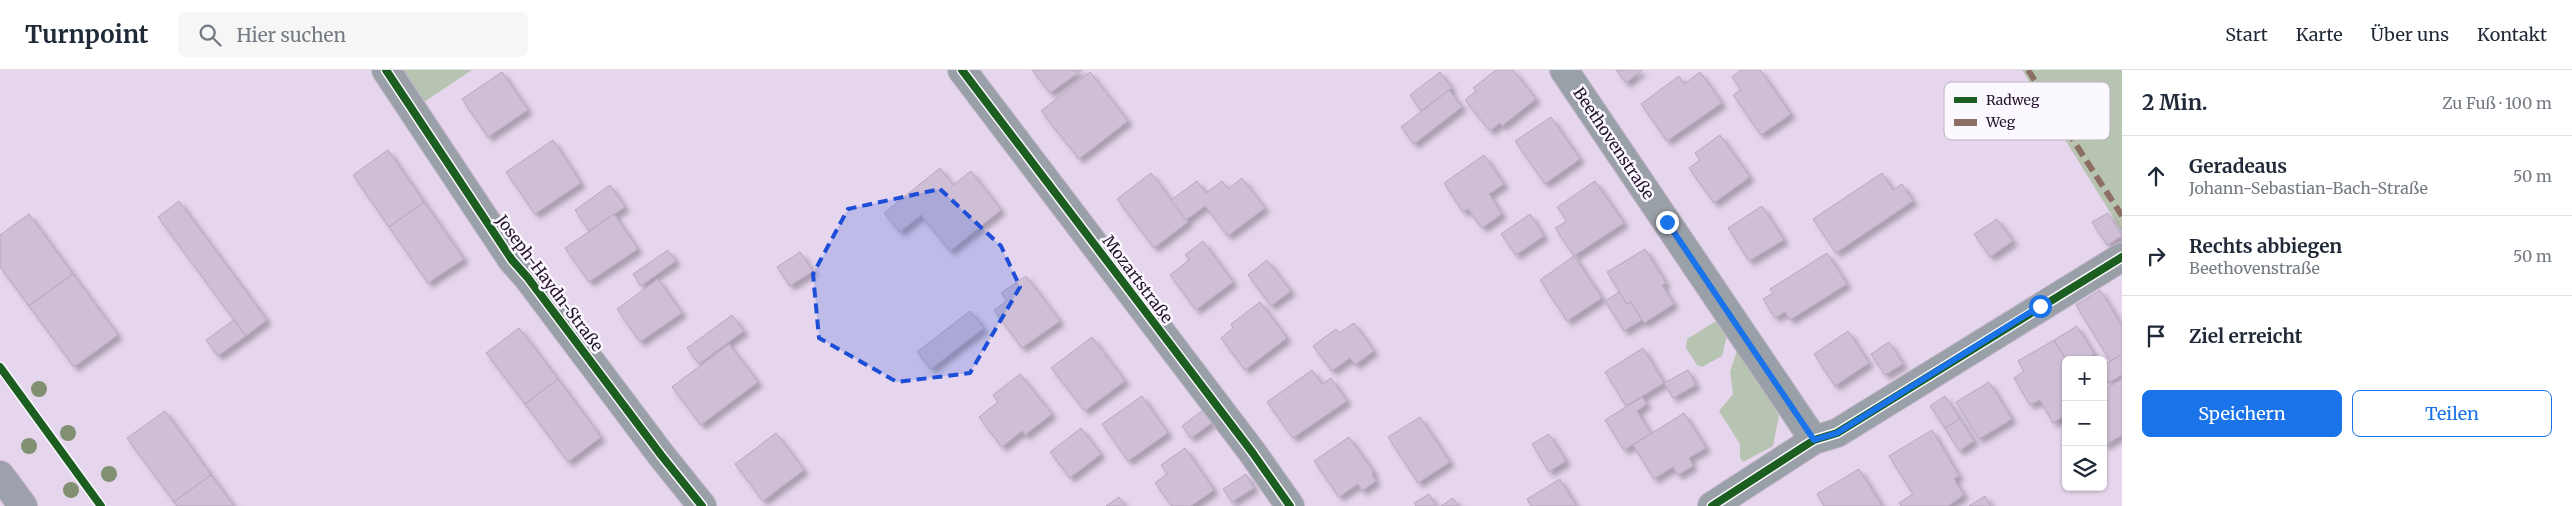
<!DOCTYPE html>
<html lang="de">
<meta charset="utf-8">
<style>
:root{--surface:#fff;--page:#f6f6f7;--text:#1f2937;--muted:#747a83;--line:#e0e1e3;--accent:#1a73e8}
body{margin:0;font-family:Merriweather,serif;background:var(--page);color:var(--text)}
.controls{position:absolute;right:15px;bottom:15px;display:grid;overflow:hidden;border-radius:8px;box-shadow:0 1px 4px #0004}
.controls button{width:45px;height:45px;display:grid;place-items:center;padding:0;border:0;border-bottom:1px solid var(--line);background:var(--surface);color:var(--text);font:25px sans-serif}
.stop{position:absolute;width:15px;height:15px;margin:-11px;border:4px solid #1a73e8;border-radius:50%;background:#fff}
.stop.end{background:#1a73e8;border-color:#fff;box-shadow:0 1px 5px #0008}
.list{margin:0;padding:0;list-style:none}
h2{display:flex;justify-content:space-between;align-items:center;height:65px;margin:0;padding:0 20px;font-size:21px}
h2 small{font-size:16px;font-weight:400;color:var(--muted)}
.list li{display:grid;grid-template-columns:32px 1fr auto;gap:15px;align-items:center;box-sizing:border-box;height:80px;padding:0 20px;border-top:1px solid var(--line)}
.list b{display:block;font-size:19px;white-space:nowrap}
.list p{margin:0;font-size:16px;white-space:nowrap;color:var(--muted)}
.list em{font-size:16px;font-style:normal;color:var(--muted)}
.actions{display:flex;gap:10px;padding:15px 20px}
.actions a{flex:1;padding:11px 0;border:1px solid var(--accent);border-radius:8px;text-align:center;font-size:18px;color:var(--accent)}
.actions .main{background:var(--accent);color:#fff}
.icon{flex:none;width:28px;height:28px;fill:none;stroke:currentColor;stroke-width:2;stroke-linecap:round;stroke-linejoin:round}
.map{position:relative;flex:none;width:2122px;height:436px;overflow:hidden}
header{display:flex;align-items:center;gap:30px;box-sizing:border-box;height:70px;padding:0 25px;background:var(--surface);border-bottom:1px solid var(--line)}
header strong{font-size:24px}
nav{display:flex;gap:28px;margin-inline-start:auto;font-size:18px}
.search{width:350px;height:45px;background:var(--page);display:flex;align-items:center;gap:12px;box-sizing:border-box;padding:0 18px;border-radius:8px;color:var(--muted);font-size:19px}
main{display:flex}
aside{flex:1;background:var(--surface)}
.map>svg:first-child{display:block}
.green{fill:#b8c4b2}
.building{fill:#cebed6;stroke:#b7a7be;filter:url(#shadow)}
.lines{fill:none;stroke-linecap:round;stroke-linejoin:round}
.minor-casing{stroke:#c2b4c9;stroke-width:30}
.major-casing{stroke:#c2b4c9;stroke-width:30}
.minor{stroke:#9aa0a7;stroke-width:28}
.major{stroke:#9da1ac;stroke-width:28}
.quiet{stroke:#8d6e63;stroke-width:6;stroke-dasharray:12 6;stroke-linecap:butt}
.cycleway-casing{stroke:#fcf8ff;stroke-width:11}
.cycleway{stroke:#1b5e20;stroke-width:8}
.tree{fill:#809070}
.route{stroke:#1a73e8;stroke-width:6}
.marked{fill:#1d4ed8;fill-opacity:0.2;stroke:#1d4ed8;stroke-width:4;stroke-dasharray:10 6;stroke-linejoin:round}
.labels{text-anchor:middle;stroke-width:5;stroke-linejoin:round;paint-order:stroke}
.street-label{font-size:16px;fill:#25122c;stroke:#fcf8ff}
.key{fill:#fcf8ff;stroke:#bcb3c0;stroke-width:1}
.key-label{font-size:14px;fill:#25122c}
</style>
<header>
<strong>Turnpoint</strong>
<div class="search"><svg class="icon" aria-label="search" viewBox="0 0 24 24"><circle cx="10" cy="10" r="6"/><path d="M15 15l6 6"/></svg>Hier suchen</div>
<nav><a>Start</a><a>Karte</a><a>Über uns</a><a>Kontakt</a></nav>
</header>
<main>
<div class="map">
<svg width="2122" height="436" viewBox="0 0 2122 436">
<defs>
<filter id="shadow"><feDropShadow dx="4.5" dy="4.5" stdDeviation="2.5" flood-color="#0004"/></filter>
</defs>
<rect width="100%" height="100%" fill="#e6d6ed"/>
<g class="green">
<path d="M398 0H472L421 34Z"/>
<path d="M2022 0H2122V160H2121Z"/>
<path d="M1721 248 1728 261 1722 286 1702 297 1697 295 1686 278 1687 269Z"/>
<path d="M1738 277 1779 346 1773 376 1743 392 1740 388V374L1719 341 1733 324 1730 302Z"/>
</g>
<g class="building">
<path d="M1032 0H1082L1050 23Z"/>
<path d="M1496 0H1513L1536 29 1502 56 1500 53 1490 61 1465 30 1476 21 1473 18Z"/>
<path d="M1616 0H1642L1626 13Z"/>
<path d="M1741 0H1760L1791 44 1761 65 1733 25 1741 20 1732 7Z"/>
<path d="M502 2 528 40 488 67 462 29Z"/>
<path d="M1090 2 1128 51 1079 89 1041 41Z"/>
<path d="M1440 2 1452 18 1421 41 1410 25Z"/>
<path d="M1700 2 1722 33 1667 71 1641 34 1679 6 1684 14Z"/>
<path d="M1449 20 1462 37 1414 74 1401 57Z"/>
<path d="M1551 47 1580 89 1545 114 1515 71Z"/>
<path d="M1720 65 1750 107 1714 133 1689 98 1700 90 1695 83Z"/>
<path d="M553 70 581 113 535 144 506 102Z"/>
<path d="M388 80 424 132 389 157 353 105Z"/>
<path d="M1484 85 1504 114 1489 124 1502 144 1482 158 1468 139 1463 142 1444 113Z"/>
<path d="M940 98 953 115 971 101 1001 140 950 181 921 145 900 162 884 143Z"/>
<path d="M1151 103 1188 152 1154 178 1117 129Z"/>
<path d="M1882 103 1893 120 1902 114 1913 131 1836 183 1813 149Z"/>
<path d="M1242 108 1265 138 1228 166 1205 136 1186 150 1171 130 1197 111 1206 123 1222 111 1228 119Z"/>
<path d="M1595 111 1624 153 1574 186 1555 158 1567 151 1557 137Z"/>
<path d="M610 115 625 137 589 161 575 140Z"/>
<path d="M179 131 267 250 246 266 158 147Z"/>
<path d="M424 132 464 189 428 213 389 157Z"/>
<path d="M1762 136 1784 170 1749 191 1728 158Z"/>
<path d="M2108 143 2122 166 2107 175 2092 152Z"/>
<path d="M29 144 73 204 29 236 0 197V165Z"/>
<path d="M614 144 638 179 589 212 565 178Z"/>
<path d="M1530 144 1544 166 1516 185 1501 164Z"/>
<path d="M1997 149 2013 171 1990 187 1974 164Z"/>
<path d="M1203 171 1233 212 1196 240 1170 205 1189 190 1185 185Z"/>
<path d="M1645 179 1666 213 1662 215 1674 234 1644 253 1631 232 1627 234 1607 202Z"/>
<path d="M668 180 676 191 641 216 633 204Z"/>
<path d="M800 182 813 201 790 216 777 197Z"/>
<path d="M1827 183 1847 214 1790 250 1785 242 1775 248 1763 229 1773 223 1770 219Z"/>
<path d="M1574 186 1602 228 1567 251 1540 210Z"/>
<path d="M1267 190 1291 221 1271 236 1248 205Z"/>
<path d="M73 204 118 265 74 297 29 236Z"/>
<path d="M1026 206 1060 251 1022 278 994 240 1007 231 1001 223Z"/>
<path d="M658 209 682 243 640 272 617 239Z"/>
<path d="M2100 220 2122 256V284L2110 291 2076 235Z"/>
<path d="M1619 222 1627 234 1631 232 1642 250 1624 261 1605 231Z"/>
<path d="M1260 232 1287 268 1245 300 1221 268 1233 258 1231 254Z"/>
<path d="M970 241 984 258 931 299 917 282Z"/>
<path d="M732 245 744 261 699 294 687 278Z"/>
<path d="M234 250 246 266 218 286 206 270Z"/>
<path d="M1354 253 1374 281 1355 295 1350 288 1332 301 1313 276 1336 259 1339 263Z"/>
<path d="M2077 256 2094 284 2085 290H2066L2054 270Z"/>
<path d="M519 258 558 309 525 334 486 283Z"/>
<path d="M1848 261 1869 293 1835 316 1814 284Z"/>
<path d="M1092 267 1125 311 1085 341 1051 298Z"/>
<path d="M2054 270 2066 290V345L2053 353 2040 330 2030 335 2014 308 2024 301 2018 291Z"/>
<path d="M1889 272 1903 294 1885 305 1871 284Z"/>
<path d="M729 274 758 312 701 355 672 317Z"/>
<path d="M1643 278 1664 313 1626 336 1605 302Z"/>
<path d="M2122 284V305L2108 313 2103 305V296Z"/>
<path d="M1312 300 1322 314 1331 308 1347 331 1293 368 1267 332Z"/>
<path d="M1688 300 1696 315 1673 328 1664 313Z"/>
<path d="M1020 304 1052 344 1025 365 1022 361 1002 377 979 347 998 332 993 325Z"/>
<path d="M558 309 601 367 568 392 525 334Z"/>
<path d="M2122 309V365L2104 376 2103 320Z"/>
<path d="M1989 312 2012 349 1979 369 1956 332Z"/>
<path d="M1142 326 1168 363 1128 391 1102 354Z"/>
<path d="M1945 326 1960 349 1945 358 1930 336Z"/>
<path d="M1642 327 1647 334 1637 341 1651 364 1624 380 1605 350Z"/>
<path d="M1203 340 1213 352 1191 368 1182 356Z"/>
<path d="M165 341 211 405 174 432 127 368Z"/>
<path d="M1684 343 1706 378 1689 388 1693 396 1678 405 1673 397 1654 409 1633 375Z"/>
<path d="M1420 347 1450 392 1418 413 1388 367Z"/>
<path d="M1960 349 1974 371 1959 381 1945 358Z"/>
<path d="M1081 358 1101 384 1070 408 1050 382Z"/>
<path d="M1932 360 1959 406 1954 409 1964 425 1948 436H1901L1899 433 1913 424 1889 386Z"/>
<path d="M776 363 804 400 763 431 735 394Z"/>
<path d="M1549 364 1566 391 1549 402 1532 374Z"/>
<path d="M1349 367 1374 402 1372 404 1376 411 1362 421 1358 414 1339 427 1314 391Z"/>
<path d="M1185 378 1214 420 1191 436H1172L1155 413 1167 404 1161 395Z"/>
<path d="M1859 399 1882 436H1824L1817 424Z"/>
<path d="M1246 404 1254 418 1232 432 1223 419Z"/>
<path d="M211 405 234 436H177L174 432Z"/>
<path d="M1560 409 1576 436H1531L1527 429Z"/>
<path d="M1429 424 1436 436H1416L1414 433Z"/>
<path d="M1985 426 1991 436H1969Z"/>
<path d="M1119 427 1125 436H1106Z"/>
<path d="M1453 428 1458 436H1441Z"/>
</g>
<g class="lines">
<g class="minor-casing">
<g id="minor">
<path d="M386 0 512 190 528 208 661 385 702 436"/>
<path d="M962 0 1252 382 1290 436"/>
<path d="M1564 0 1814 370"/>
<path d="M1712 436 1814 370 1837 363 2122 187"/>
</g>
</g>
<g class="major-casing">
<path id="major" d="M0 405 23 436"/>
</g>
<use href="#minor" class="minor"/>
<use href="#major" class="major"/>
<path class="quiet" d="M2028 0 2122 146"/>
<g class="cycleway-casing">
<g id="cycleway">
<path d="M386 0 512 190 528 208 661 385 702 436"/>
<path d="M962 0 1252 382 1290 436"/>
<path d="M0 297 101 436"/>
<path d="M1712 436 1814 370 1837 363 2122 187"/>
</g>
</g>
<use href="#cycleway" class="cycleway"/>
</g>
<g class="tree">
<circle cx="39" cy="319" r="8"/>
<circle cx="68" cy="363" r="8"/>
<circle cx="29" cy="376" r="8"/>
<circle cx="109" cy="404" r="8"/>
<circle cx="71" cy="420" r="8"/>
</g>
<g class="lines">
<path class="route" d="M1667 152 1814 370 1837 363 2040 236"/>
</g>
<path class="marked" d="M940 119 1001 176 1020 217 970 303 897 312 819 268 813 204 848 139Z"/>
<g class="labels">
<g class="street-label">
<text transform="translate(1614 73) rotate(56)" y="6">Beethovenstraße</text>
<text transform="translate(1138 209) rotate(53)" y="6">Mozartstraße</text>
<text transform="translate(550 213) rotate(53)" y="6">Joseph-Haydn-Straße</text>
</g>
</g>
<rect x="1944" y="12" width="166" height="58" rx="8" class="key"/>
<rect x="1954" y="27" width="23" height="6" fill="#1b5e20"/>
<rect x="1954" y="49" width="23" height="7" fill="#8d6e63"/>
<g class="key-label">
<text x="1986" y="35">Radweg</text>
<text x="1986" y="57">Weg</text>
</g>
</svg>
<div class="controls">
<button>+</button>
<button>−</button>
<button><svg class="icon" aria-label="layers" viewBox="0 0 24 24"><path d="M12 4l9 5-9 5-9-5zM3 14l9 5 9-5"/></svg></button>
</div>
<div class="stop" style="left:2040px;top:236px"></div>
<div class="stop end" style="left:1667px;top:152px"></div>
</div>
<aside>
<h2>2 Min.<small>Zu Fuß · 100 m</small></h2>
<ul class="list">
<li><svg class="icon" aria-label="ahead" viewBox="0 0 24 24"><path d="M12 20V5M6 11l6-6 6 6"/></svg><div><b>Geradeaus</b><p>Johann-Sebastian-Bach-Straße</p></div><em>50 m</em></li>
<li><svg class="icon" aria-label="right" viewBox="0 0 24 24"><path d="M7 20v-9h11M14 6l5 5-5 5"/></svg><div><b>Rechts abbiegen</b><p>Beethovenstraße</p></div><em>50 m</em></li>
<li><svg class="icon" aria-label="arrive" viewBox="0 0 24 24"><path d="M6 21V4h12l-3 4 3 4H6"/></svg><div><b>Ziel erreicht</b></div></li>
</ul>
<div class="actions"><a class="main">Speichern</a><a>Teilen</a></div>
</aside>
</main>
